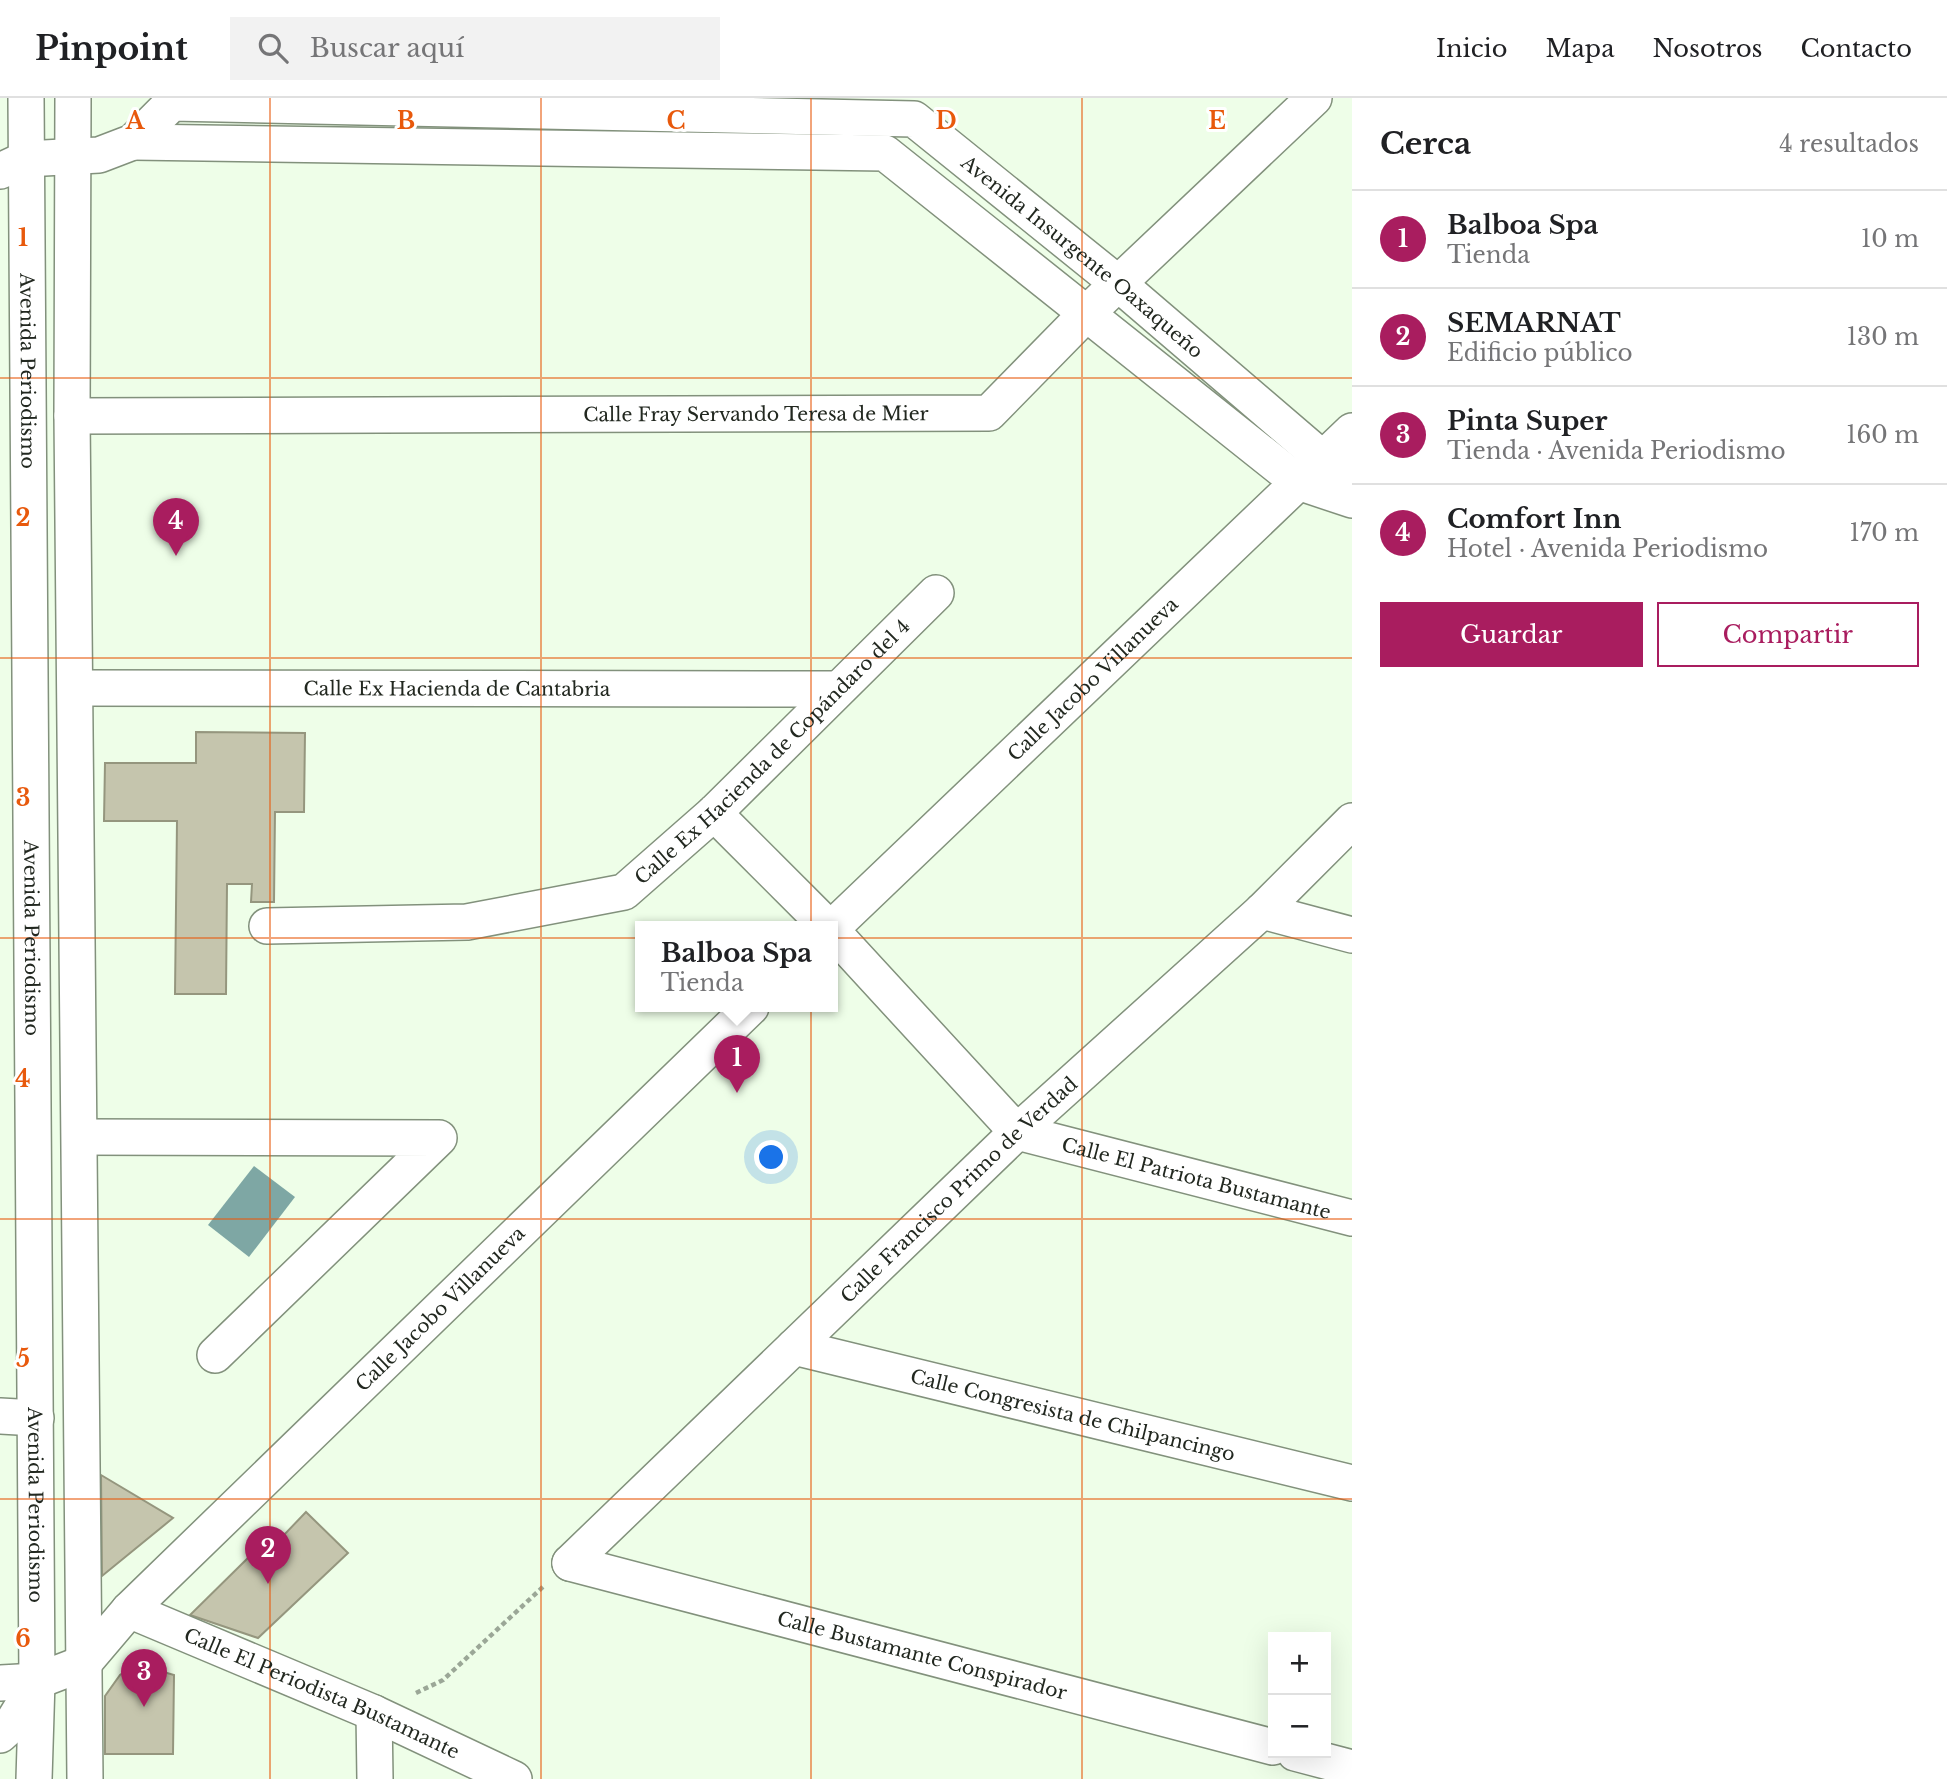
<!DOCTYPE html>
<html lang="es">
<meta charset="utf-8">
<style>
:root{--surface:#fff;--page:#f2f2f2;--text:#202124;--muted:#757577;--line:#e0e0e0;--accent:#a91d5f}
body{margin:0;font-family:"Libre Baskerville",serif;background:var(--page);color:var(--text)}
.controls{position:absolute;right:21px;bottom:21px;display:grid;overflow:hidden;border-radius:0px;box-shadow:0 7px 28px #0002}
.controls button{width:63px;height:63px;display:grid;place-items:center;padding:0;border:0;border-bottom:2px solid var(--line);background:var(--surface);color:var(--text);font:35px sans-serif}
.you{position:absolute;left:772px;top:1060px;width:24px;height:24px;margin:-18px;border:5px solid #fff;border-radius:50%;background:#1a73e8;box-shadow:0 0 0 10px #1a73e833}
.badge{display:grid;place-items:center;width:46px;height:46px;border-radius:50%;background:var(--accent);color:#fff;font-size:23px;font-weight:700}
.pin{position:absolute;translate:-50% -58px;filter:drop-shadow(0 2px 4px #0008)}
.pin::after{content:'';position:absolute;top:37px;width:24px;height:21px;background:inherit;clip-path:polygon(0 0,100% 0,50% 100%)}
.popup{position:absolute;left:635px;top:823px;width:203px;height:91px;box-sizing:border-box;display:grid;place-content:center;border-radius:0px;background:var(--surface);filter:drop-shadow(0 2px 5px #0005);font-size:23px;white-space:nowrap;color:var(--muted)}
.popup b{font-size:26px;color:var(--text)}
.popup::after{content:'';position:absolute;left:50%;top:100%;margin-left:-14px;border:14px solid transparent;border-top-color:var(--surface)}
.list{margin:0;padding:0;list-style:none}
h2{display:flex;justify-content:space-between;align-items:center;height:91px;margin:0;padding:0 28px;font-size:30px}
h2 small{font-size:23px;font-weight:400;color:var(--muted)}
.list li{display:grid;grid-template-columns:46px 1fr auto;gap:21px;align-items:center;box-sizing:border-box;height:98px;padding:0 28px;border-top:2px solid var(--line)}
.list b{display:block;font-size:26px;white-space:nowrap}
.list p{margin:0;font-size:23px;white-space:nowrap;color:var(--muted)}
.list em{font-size:23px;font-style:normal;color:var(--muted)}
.actions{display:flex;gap:14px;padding:21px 28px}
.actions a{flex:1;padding:16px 0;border:2px solid var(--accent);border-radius:0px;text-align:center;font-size:24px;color:var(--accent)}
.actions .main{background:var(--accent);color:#fff}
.icon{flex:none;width:38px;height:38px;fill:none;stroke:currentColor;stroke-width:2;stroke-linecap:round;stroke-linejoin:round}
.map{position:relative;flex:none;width:1352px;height:1681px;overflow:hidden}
header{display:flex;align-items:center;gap:42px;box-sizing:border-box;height:98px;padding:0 35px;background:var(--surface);border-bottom:2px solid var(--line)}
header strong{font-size:33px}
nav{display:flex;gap:38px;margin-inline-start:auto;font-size:24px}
.search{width:490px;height:63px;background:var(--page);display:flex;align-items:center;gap:18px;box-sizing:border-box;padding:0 24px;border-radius:0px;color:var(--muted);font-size:26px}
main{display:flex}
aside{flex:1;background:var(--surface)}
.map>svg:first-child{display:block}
.water{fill:#7ea7a4}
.building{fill:#c5c5ad;stroke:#95967e;stroke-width:2}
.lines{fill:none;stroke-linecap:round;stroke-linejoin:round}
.minor-casing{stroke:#82917c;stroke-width:38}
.path{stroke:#9ba797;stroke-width:4.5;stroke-dasharray:5 3.5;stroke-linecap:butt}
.minor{stroke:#fff;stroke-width:35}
.grid{fill:none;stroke:#e8590c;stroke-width:2;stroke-opacity:0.55}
.labels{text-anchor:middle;stroke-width:6;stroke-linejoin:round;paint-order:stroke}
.street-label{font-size:19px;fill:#222820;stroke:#fff}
.grid-label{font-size:23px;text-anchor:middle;font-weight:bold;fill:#e8590c;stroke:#fff;stroke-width:6;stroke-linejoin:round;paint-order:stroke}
</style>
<header>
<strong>Pinpoint</strong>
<div class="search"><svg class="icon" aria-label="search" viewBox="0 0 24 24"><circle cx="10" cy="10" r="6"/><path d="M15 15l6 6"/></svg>Buscar aquí</div>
<nav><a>Inicio</a><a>Mapa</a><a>Nosotros</a><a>Contacto</a></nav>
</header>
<main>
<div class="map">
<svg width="1352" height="1681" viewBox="0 0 1352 1681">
<rect width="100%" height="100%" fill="#eefee8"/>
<path class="water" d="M254 1068 295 1099 249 1159 208 1127Z"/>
<g class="building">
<path d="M196 634 305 635 304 714H275L274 804H251L252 786H227L226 896H175L177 723H104L105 665H196Z"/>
<path d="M101 1377 173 1420 102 1478Z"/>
<path d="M306 1414 348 1455 258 1540 190 1517 251 1457 258 1464Z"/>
<path d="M136 1566 174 1577 173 1656H105V1598L120 1577Z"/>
</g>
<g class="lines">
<g class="minor-casing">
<g id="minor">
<path id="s1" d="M26 0 37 1583 34 1681"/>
<path d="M73 0 72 318 85 1681"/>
<path d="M133 44 885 55 1298 384 1352 402"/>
<path id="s2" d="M0 73 26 61 99 57 133 44 172 5 914 21 1120 187 1323 361 1352 369"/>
<path id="s3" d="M72 318 989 315 1088 214 1314 0"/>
<path id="s4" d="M77 590 837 591"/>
<path d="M714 715 828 829"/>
<path d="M1262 813 1352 837"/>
<path id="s5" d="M267 828 467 824 624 794 714 715 936 495"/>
<path id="s6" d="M833 829 1352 333"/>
<path id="s7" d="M833 834 1017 1034 1352 1120"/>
<path d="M81 1039 439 1040 215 1257"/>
<path id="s8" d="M794 1249 1352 1385"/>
<path d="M0 1318 36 1320"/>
<path id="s9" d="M570 1465 1017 1034 1262 813 1352 723"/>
<path id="s10" d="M570 1465 1273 1649"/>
<path id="s11" d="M129 1512 374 1615 514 1681"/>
<path id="s12" d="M0 1585 37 1583 84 1565 129 1512 751 909"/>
<path d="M374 1615 375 1681"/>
<path d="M0 1637 11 1627 36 1586"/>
<path d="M1295 1655 1352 1670"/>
</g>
</g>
<path class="path" d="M416 1595 443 1582 545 1487"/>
<use href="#minor" class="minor"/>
</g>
<path class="grid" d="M270 0V1681M541 0V1681M811 0V1681M1082 0V1681M0 280H1352M0 560H1352M0 840H1352M0 1121H1352M0 1401H1352"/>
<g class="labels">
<g class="street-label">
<text dy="7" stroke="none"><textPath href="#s2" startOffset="1153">Avenida Insurgente Oaxaqueño</textPath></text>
<text dy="7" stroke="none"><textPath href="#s1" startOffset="273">Avenida Periodismo</textPath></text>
<text dy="7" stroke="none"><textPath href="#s3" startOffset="684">Calle Fray Servando Teresa de Mier</textPath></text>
<text dy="7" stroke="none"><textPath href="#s6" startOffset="359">Calle Jacobo Villanueva</textPath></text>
<text dy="7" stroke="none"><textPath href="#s4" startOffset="380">Calle Ex Hacienda de Cantabria</textPath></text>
<text dy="7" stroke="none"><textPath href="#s5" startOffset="564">Calle Ex Hacienda de Copándaro del 4</textPath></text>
<text dy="7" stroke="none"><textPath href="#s1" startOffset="840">Avenida Periodismo</textPath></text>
<text dy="7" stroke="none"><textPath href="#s7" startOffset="457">Calle El Patriota Bustamante</textPath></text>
<text dy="7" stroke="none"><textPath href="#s9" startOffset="539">Calle Francisco Primo de Verdad</textPath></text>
<text dy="7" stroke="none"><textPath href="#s12" startOffset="590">Calle Jacobo Villanueva</textPath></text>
<text dy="7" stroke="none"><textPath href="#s8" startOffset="287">Calle Congresista de Chilpancingo</textPath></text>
<text dy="7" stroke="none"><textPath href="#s1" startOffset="1407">Avenida Periodismo</textPath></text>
<text dy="7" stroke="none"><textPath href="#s10" startOffset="364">Calle Bustamante Conspirador</textPath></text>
<text dy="7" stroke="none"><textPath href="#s11" startOffset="210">Calle El Periodista Bustamante</textPath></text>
</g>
</g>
<g class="grid-label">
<text x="135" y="31">A</text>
<text x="406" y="31">B</text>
<text x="676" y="31">C</text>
<text x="946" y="31">D</text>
<text x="1217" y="31">E</text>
<text x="23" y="148">1</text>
<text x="23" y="428">2</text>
<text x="23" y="708">3</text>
<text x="23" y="989">4</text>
<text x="23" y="1269">5</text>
<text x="23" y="1549">6</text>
</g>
</svg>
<div class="controls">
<button>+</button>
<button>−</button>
</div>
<div class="you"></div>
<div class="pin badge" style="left:737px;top:995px">1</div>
<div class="popup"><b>Balboa Spa</b>Tienda</div>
<div class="pin badge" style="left:268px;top:1486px">2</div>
<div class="pin badge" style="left:144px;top:1609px">3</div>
<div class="pin badge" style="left:176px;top:458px">4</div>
</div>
<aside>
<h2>Cerca<small>4 resultados</small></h2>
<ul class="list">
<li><span class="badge">1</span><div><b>Balboa Spa</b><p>Tienda</p></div><em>10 m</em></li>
<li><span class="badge">2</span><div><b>SEMARNAT</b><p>Edificio público</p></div><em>130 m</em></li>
<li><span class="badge">3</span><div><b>Pinta Super</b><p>Tienda · Avenida Periodismo</p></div><em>160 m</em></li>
<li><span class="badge">4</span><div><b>Comfort Inn</b><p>Hotel · Avenida Periodismo</p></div><em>170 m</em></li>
</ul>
<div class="actions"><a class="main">Guardar</a><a>Compartir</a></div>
</aside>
</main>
